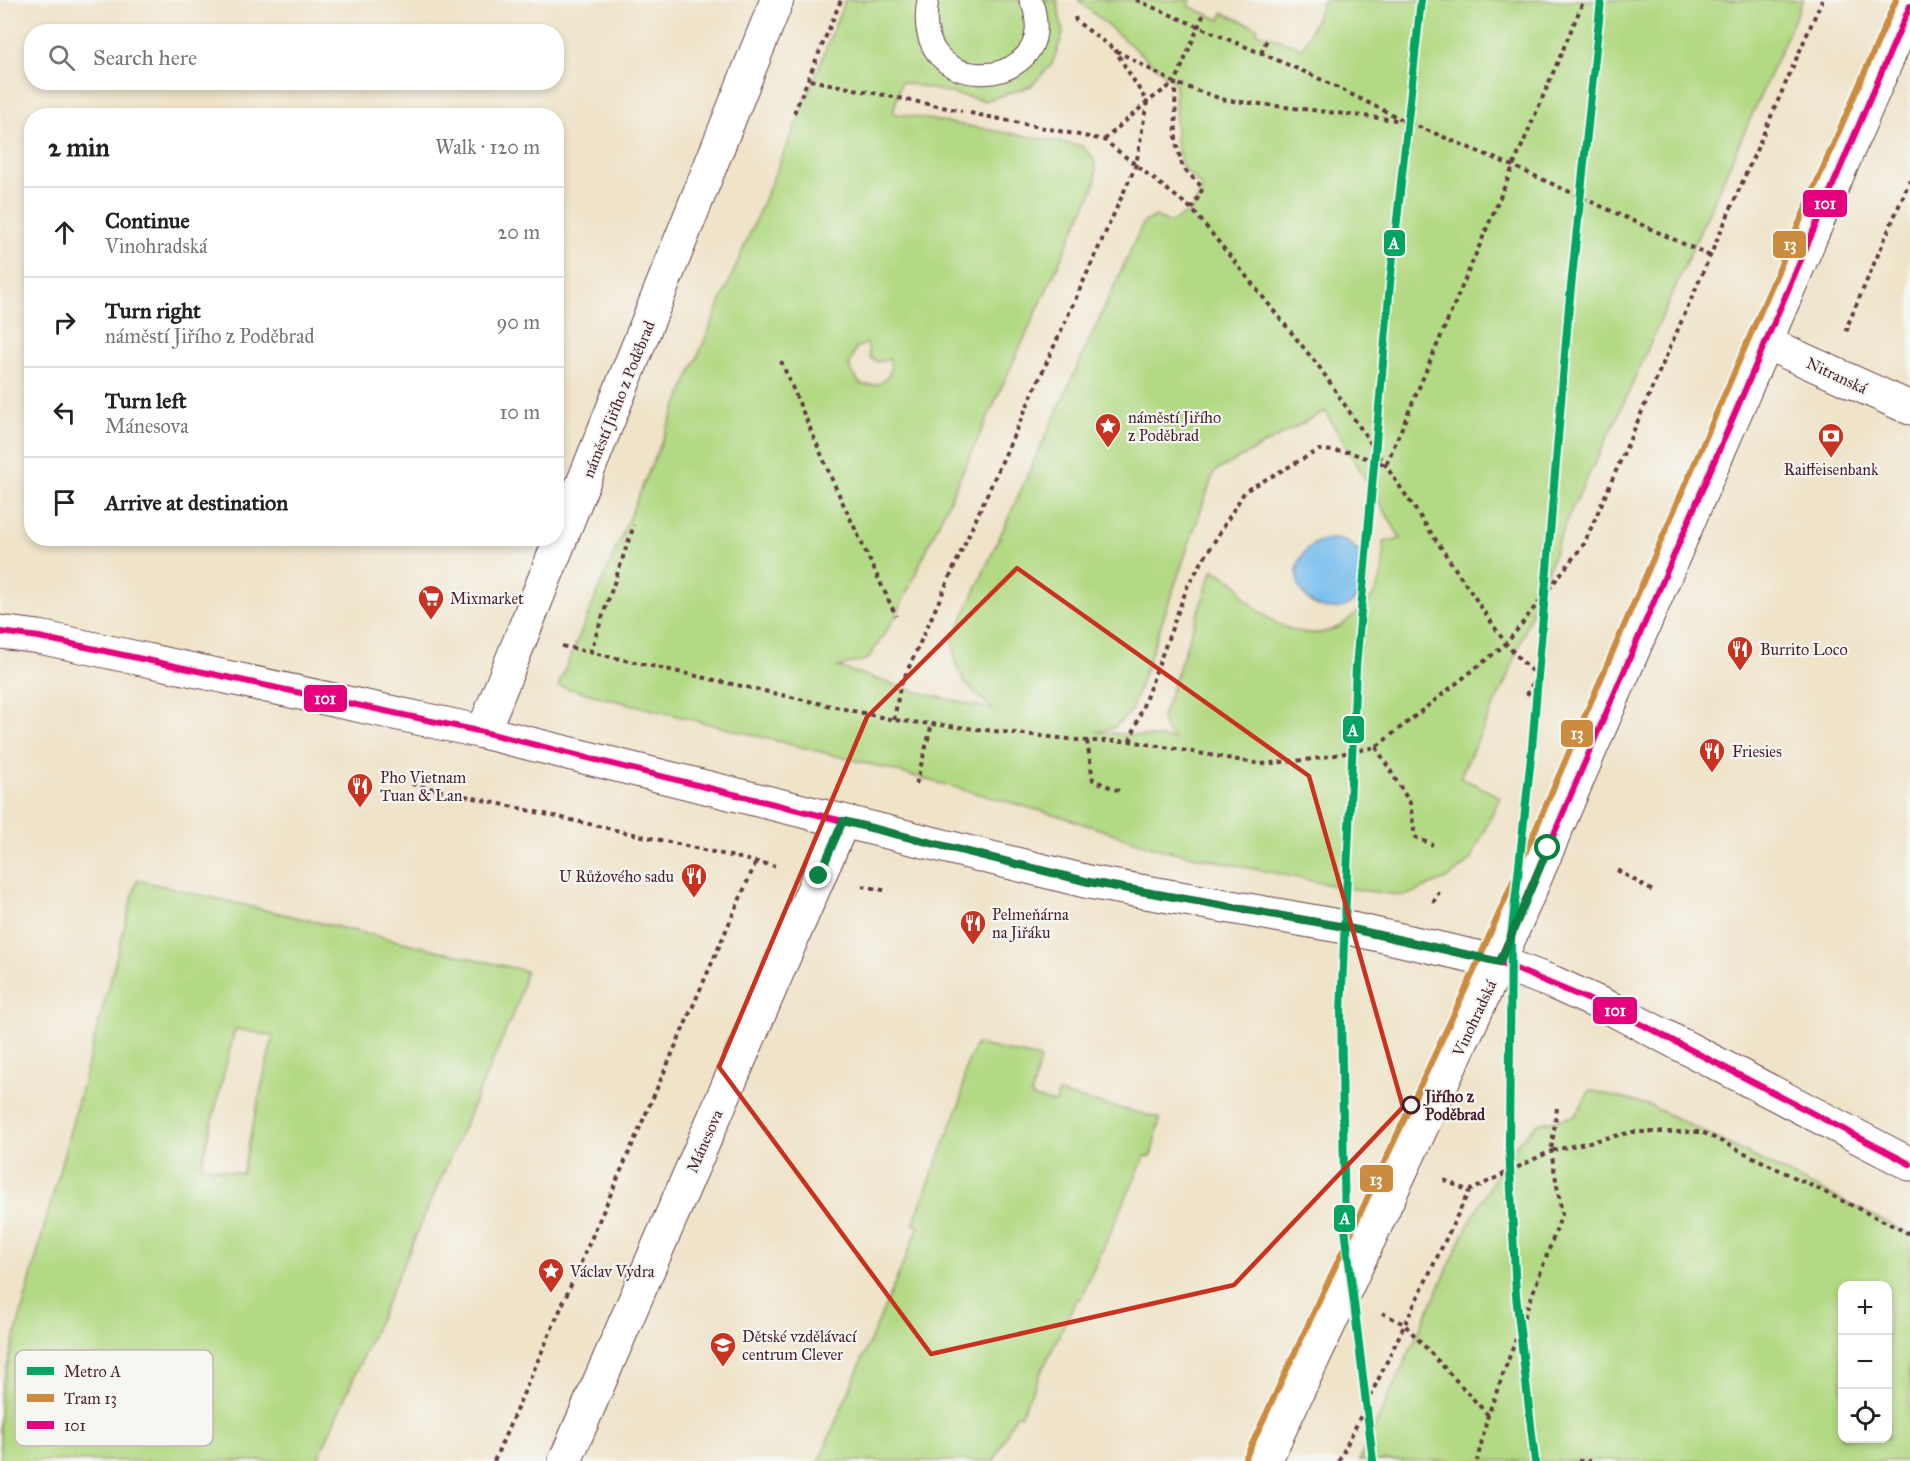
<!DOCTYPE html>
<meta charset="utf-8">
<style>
:root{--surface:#fff;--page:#f6f6f6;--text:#222;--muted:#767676;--line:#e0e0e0}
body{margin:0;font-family:"IM FELL Great Primer",serif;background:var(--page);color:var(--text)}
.controls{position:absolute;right:18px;bottom:18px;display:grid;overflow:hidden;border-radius:12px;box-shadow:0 3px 9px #0003}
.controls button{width:54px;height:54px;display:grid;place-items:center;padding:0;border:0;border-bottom:2px solid var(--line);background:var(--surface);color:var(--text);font:30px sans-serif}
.stop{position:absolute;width:18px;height:18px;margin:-14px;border:4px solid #0b8043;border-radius:50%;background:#fff}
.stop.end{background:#0b8043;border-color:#fff;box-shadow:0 2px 6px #0008}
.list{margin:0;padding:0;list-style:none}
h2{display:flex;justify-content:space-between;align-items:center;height:78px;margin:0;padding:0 24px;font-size:26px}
h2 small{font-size:20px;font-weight:400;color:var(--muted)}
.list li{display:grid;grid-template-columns:39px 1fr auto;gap:18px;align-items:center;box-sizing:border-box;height:90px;padding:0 24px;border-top:2px solid var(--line)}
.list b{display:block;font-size:22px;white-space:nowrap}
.list p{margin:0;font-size:20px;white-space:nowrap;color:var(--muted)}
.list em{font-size:20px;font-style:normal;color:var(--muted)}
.icon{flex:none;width:33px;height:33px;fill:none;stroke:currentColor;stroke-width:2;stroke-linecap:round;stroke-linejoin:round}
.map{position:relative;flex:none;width:1910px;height:1461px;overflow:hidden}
.search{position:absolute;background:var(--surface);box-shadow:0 3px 9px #0003;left:24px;top:24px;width:540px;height:66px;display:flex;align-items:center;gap:15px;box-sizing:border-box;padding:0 21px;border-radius:24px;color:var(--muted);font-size:22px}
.panel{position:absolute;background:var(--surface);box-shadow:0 3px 9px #0003;left:24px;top:108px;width:540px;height:438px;border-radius:24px}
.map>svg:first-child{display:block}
.green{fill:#b2d983;stroke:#7e7c57;stroke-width:1.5;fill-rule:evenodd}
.water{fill:#76bced;stroke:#606e8c;stroke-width:1.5}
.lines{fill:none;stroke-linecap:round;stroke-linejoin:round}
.service-casing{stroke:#633c43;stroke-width:23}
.minor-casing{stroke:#633c43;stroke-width:35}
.tertiary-casing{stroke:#633c43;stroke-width:35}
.secondary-casing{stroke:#633c43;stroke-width:35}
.path{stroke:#633c43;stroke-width:4;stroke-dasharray:4.5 4.5;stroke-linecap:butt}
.service{stroke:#fff;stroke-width:21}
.minor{stroke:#fff;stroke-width:33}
.tertiary{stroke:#fff;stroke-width:33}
.secondary{stroke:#fff;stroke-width:33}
.bus-1-casing{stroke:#f6f6f2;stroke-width:10}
.bus-1{stroke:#e5007d;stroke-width:6}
.tram-1-casing{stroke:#f6f6f2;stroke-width:10}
.tram-1{stroke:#cc8c3f;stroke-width:6}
.metro-1-casing{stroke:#f6f6f2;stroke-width:12}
.metro-1{stroke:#00a562;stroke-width:8}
.route{stroke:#0b8043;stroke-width:8}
.marked{fill:none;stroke:#c8321e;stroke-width:4.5;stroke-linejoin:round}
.stop-dot{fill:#f6f6f2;stroke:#4a1f2b;stroke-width:3}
.labels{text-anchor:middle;stroke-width:4.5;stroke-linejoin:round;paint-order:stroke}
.street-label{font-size:16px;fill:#4a1f2b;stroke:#f6f6f2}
.poi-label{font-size:16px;fill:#4a1f2b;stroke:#f6f6f2;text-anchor:start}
.stop-label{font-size:16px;font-weight:bold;fill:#4a1f2b;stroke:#f6f6f2;text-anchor:start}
.key{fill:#f6f6f2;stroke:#c2b6b6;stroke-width:1.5}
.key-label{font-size:16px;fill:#4a1f2b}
.line-badge{stroke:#f6f6f2;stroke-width:2}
.badge-label{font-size:16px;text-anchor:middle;font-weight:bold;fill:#fff}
</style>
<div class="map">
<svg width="1910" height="1461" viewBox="0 0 1910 1461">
<rect width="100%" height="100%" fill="#f6f6f2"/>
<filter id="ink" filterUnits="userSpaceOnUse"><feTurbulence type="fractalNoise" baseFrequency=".0167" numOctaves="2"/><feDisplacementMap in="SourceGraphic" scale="12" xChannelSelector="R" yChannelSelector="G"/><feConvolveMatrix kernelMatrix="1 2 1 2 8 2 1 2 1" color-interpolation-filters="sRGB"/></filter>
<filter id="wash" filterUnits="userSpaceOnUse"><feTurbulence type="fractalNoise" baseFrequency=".008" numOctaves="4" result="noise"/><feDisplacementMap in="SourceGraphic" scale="24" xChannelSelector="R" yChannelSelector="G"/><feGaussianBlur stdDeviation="1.35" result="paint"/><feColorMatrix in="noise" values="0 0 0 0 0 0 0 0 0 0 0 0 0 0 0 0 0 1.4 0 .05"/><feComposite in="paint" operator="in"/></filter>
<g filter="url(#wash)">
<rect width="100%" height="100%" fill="#efe3c8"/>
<g class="green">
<path d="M845 0H1057L1063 34 1052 64 1031 86 985 101 901 82 893 113 1082 146C1096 159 1098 166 1095 185L896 616 868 659 838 667 918 692 993 710 965 683 956 664 953 639 1143 223 1155 216 1171 223 1192 209 1203 188 1183 168 1176 143 1175 83 1078 0H1191L1188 6 1220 20 1223 13 1258 28 1256 32 1303 48 1324 0H1803L1617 418 1567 519 1507 678 1460 777 1500 797 1471 859 1450 877 1405 896 1346 888 1159 849 1063 817 873 765 558 686 802 110ZM867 343 870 358 878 362 890 359C894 379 879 389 860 384L849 367 856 348ZM1325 411 1401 539 1383 542C1386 568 1380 595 1358 612 1352 616 1346 622 1340 626 1307 645 1268 623 1245 598 1241 594 1241 587 1236 583 1229 578 1220 574 1213 569L1162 717 1165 729 1174 739 1097 732 1115 727 1131 711 1214 472Z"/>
<path d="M137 880 526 971 517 1005 317 1461H0V1393ZM235 1029 273 1036 242 1174 201 1165Z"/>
<path d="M976 1044 1040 1058 1031 1097 1056 1103 1058 1093 1160 1118 1151 1157 1145 1156 1080 1299 1077 1298 1020 1416 1016 1414 994 1461H819L919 1226 913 1224 961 1100 965 1069Z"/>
<path d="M1590 1090 1651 1106 1910 1234V1461H1359L1466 1229 1509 1152 1537 1124 1575 1116ZM1842 1286H1888V1438H1842Z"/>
</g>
<circle class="water" cx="1332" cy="574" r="35"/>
</g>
<g filter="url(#ink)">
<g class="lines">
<g class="service-casing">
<path id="service" d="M928 0C910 99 1043 90 1036 22 1035 14 1035 7 1030 0"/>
</g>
<g class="minor-casing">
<g id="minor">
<path d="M1764 342 1910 408"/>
<path d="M483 732 777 0"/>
<path d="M565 1461 843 821"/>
</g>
</g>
<g class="tertiary-casing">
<path id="tertiary" d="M0 632 39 637 483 732 1089 882 1339 926 1499 962 1554 983 1616 1011 1910 1164"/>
</g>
<g class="secondary-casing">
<path id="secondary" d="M1265 1461 1499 962 1910 6"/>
</g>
<g class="path">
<path d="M1136 0 1312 75 1401 119"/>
<path d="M1075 17 1076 21 1115 50 1175 83 1225 100 1405 121 1513 166 1710 256"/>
<path d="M1261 53 1268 37"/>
<path d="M810 80 962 111"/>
<path d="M794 113 841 0"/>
<path d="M970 113 1104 140 1192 209 1320 368 1506 644 1536 676 1527 695"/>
<path d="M1104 140 1147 102 1174 83"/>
<path d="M1192 209 1203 188 1183 168 1176 143 1175 83 1204 13"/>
<path d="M1849 330 1846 329 1910 180"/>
<path d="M781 361 834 484 896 616"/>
<path d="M562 646 894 720 1087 741H1130L1261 764 1314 759 1376 747 1506 644 1584 544 1822 0"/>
<path d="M590 653 634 525"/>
<path d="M894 720 900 687 1136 165 1147 102 1115 50"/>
<path d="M1087 741 1093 780 1122 792"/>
<path d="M1130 741 1188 585 1245 491 1319 450 1349 452 1386 465 1584 0"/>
<path d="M1376 747 1410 803 1415 837 1433 845"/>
<path d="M412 784 775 866"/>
<path d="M916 784 932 724"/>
<path d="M1617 870 1653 891"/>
<path d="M862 886 888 891"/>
<path d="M1433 903 1439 892"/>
<path d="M1557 1108 1551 1151 1632 1132H1702L1910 1234"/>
<path d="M1444 1180 1469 1191 1551 1151 1562 1214 1488 1415 1477 1461"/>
<path d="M1382 1313 1404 1324 1488 1415"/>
<path d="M494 1461 756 862"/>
<path d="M1339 1461 1469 1191"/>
<path d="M1578 1461H1591"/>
</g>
<use href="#service" class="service"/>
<use href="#minor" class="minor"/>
<use href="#tertiary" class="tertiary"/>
<use href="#secondary" class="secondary"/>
<g class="bus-1-casing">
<g id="bus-1">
<path d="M0 632 39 637 483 732 1089 882 1339 926 1499 962 1616 1011 1910 1164"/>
<path d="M1499 962 1910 6"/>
</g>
</g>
<use href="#bus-1" class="bus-1"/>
<g class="tram-1-casing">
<path id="tram-1" d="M1244 1461 1473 973 1896 0"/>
</g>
<use href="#tram-1" class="tram-1"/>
<g class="metro-1-casing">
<g id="metro-1">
<path d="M1373 1461 1345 1228 1341 1012 1356 667 1390 284 1421 0"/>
<path d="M1535 1461 1516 1295 1509 1146 1511 939 1532 748 1569 306 1601 0"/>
</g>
</g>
<use href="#metro-1" class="metro-1"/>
</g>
</g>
<g class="lines" filter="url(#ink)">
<path class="route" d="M819 876 843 821 1089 882 1339 926 1500 962 1548 848"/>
</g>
<path class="marked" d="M1017 568 1309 776 1403 1107 1234 1285 931 1354 719 1067 867 717Z"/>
<defs>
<g id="sight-pin" transform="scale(1.35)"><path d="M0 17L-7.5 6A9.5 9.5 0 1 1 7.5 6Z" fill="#c8321e" stroke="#f6f6f2"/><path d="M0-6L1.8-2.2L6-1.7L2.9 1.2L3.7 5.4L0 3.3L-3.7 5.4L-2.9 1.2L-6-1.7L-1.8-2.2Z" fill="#fff"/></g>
<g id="bank-pin" transform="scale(1.35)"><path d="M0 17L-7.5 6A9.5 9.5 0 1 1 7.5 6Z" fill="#c8321e" stroke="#f6f6f2"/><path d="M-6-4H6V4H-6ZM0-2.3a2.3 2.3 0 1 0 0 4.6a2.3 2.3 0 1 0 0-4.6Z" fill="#fff"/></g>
<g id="supermarket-pin" transform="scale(1.35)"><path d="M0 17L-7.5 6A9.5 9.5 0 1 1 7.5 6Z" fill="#c8321e" stroke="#f6f6f2"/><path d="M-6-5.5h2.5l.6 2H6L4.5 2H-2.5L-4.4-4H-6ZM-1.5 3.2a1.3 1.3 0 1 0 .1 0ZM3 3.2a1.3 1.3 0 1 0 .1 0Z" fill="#fff"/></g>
<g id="restaurant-pin" transform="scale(1.35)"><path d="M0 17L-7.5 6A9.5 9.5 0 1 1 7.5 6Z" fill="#c8321e" stroke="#f6f6f2"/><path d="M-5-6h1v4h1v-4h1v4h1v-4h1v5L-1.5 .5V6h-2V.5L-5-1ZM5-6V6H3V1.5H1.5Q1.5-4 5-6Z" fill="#fff"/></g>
<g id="school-pin" transform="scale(1.35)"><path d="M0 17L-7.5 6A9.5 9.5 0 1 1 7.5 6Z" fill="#c8321e" stroke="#f6f6f2"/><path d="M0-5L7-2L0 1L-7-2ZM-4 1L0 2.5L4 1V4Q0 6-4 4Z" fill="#fff"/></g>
</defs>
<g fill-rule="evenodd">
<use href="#sight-pin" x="1108" y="426"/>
<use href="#bank-pin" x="1831" y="436"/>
<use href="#supermarket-pin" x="431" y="598"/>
<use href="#restaurant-pin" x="1740" y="649"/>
<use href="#restaurant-pin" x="1712" y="751"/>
<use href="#restaurant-pin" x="360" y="786"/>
<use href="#restaurant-pin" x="694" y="876"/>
<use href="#restaurant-pin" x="973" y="923"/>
<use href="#sight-pin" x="551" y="1271"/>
<use href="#school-pin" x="723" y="1345"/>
</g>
<circle class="stop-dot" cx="1411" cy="1105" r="8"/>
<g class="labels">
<g class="street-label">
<text transform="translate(1837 375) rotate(25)" y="6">Nitranská</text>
<text transform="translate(618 399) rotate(-68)" y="6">náměstí Jiřího z Poděbrad</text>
<text transform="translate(1474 1018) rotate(-65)" y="6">Vinohradská</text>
<text transform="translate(704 1141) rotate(-66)" y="6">Mánesova</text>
</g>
<g class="poi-label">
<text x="1128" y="423">náměstí Jiřího<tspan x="1128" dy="18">z Poděbrad</tspan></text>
<text x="1831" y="475" text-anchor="middle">Raiffeisenbank</text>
<text x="450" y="604">Mixmarket</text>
<text x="1760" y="655">Burrito Loco</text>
<text x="1732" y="757">Friesies</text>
<text x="380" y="783">Pho Vietnam<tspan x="380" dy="18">Tuan &amp; Lan</tspan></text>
<text x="674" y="882" text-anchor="end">U Růžového sadu</text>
<text x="992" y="920">Pelmeňárna<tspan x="992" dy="18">na Jiřáku</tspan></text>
<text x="570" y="1277">Václav Vydra</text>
<text x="742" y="1342">Dětské vzdělávací<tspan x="742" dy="18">centrum Clever</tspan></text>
</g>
<g class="stop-label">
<text x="1425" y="1102">Jiřího z<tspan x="1425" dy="18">Poděbrad</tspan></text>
</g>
</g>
<rect x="15" y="1350" width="198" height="96" rx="9" class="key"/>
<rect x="27" y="1367" width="27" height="8" fill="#00a562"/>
<rect x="27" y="1394" width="27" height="8" fill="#cc8c3f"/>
<rect x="27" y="1421" width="27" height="8" fill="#e5007d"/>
<g class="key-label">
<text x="64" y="1377">Metro A</text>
<text x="64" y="1404">Tram 13</text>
<text x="64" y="1431">101</text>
</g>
<g class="line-badge">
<rect x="1802" y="189" width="46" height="29" rx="6" fill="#e5007d"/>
<rect x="1383" y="229" width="23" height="28" rx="6" fill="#00a562"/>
<rect x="1772" y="230" width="35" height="29" rx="6" fill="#cc8c3f"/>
<rect x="303" y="684" width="45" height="29" rx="6" fill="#e5007d"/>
<rect x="1342" y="715" width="23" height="29" rx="6" fill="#00a562"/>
<rect x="1560" y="719" width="34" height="29" rx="6" fill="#cc8c3f"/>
<rect x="1592" y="996" width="46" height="29" rx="6" fill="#e5007d"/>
<rect x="1359" y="1164" width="35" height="29" rx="6" fill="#cc8c3f"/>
<rect x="1333" y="1204" width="23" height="29" rx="6" fill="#00a562"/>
</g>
<g class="badge-label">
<text x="1825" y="209">101</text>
<text x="1394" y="249">A</text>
<text x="1790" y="250">13</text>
<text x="325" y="704">101</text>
<text x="1353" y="736">A</text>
<text x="1577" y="739">13</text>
<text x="1615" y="1016">101</text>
<text x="1376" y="1185">13</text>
<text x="1345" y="1224">A</text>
</g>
</svg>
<div class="controls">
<button>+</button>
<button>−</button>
<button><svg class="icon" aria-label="locate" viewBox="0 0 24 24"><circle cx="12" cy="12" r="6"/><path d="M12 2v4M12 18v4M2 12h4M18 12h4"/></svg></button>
</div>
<div class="stop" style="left:1548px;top:848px"></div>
<div class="stop end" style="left:819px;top:876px"></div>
<div class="search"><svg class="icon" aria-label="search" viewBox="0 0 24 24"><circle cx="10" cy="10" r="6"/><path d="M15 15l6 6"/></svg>Search here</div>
<section class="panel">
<h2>2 min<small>Walk · 120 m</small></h2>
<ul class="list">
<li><svg class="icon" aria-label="ahead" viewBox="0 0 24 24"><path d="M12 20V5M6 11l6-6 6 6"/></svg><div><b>Continue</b><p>Vinohradská</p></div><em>20 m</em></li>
<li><svg class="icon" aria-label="right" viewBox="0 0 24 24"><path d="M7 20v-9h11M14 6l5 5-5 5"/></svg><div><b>Turn right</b><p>náměstí Jiřího z Poděbrad</p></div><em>90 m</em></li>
<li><svg class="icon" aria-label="left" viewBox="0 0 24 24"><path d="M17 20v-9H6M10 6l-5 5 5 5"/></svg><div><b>Turn left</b><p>Mánesova</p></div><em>10 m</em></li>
<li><svg class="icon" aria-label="arrive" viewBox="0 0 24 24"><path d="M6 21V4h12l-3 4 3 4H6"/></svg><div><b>Arrive at destination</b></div></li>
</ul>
</section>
</div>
